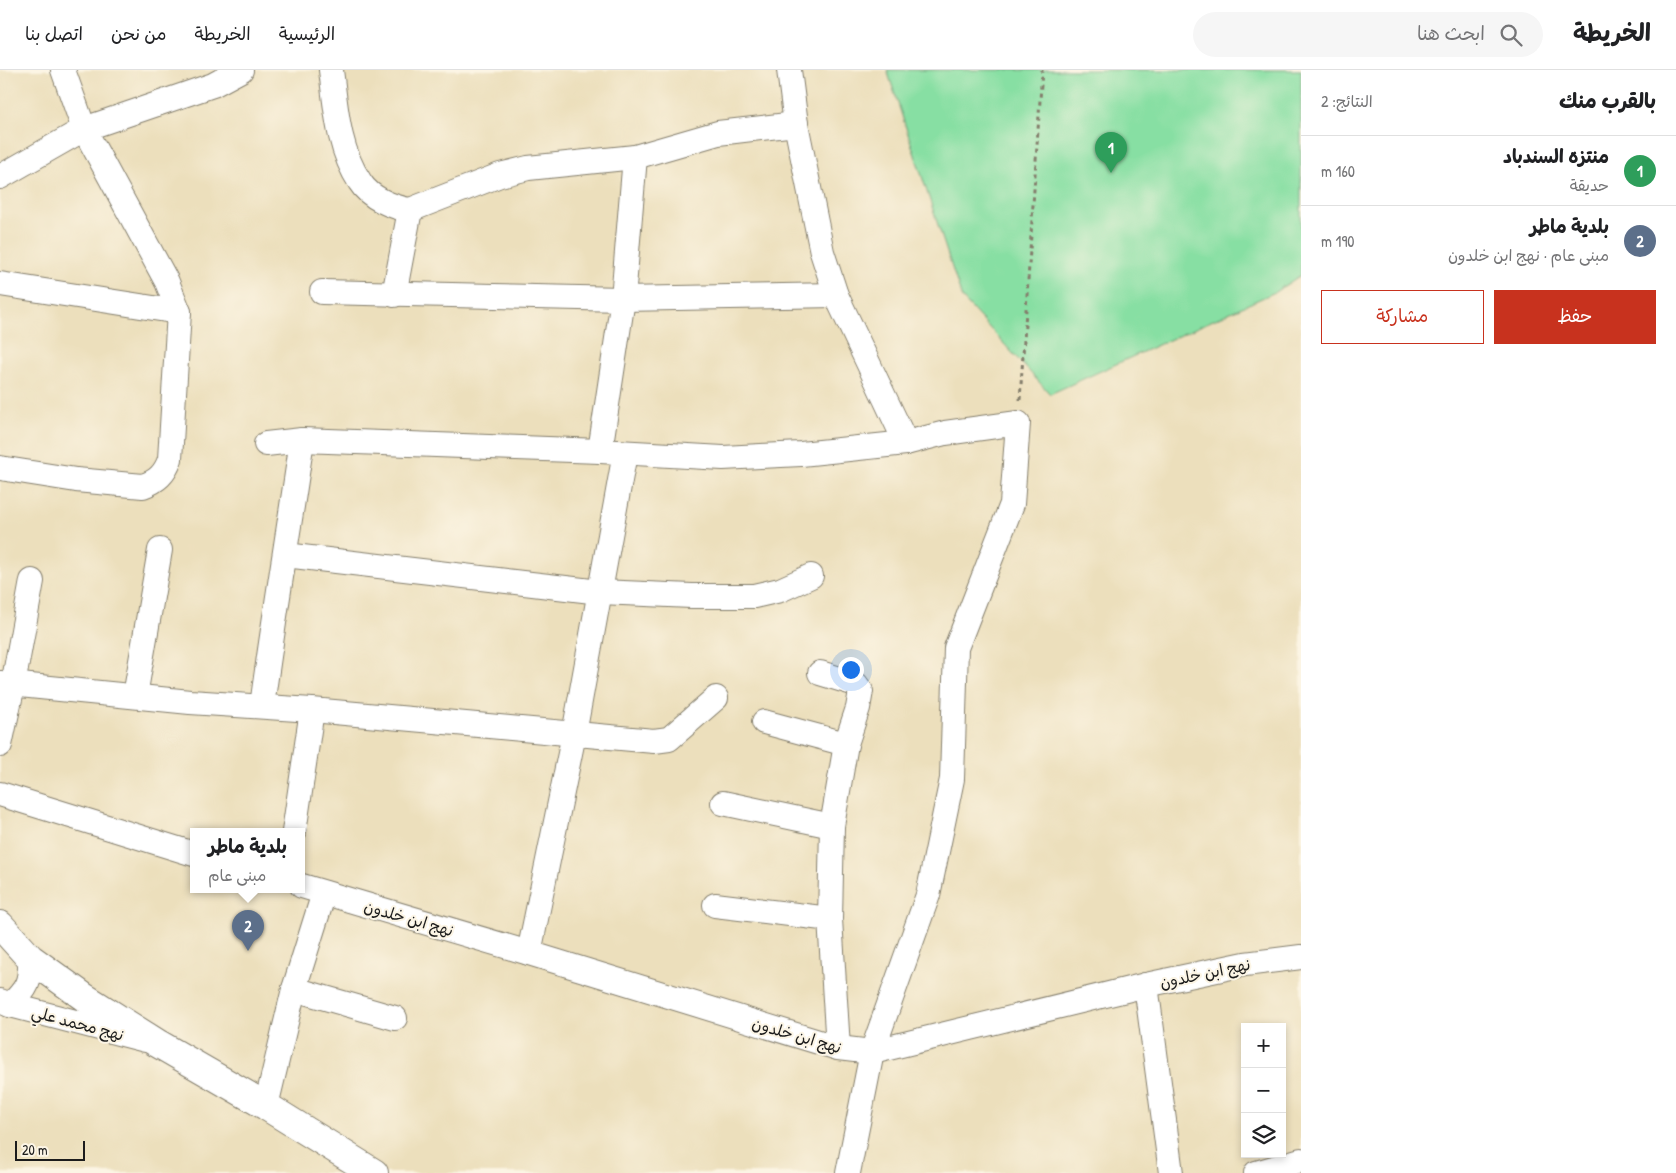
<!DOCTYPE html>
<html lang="ar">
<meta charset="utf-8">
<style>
:root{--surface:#fff;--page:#f6f6f6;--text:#202124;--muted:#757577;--line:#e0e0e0;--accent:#c8321e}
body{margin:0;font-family:"Patrick Hand","Playpen Sans Arabic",sans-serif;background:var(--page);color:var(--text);direction:rtl}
.controls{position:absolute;right:15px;bottom:15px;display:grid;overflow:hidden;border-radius:0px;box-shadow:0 2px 8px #0003}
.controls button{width:45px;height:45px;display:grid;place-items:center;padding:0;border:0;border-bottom:1px solid var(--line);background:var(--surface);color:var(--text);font:25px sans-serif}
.scale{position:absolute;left:15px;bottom:12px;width:70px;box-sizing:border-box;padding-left:5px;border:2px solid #1c1c1c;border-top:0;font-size:14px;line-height:18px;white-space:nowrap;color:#1c1c1c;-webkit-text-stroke:4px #fcf5e5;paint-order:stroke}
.you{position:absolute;left:850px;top:599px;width:18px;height:18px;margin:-12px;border:4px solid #fff;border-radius:50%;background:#1a73e8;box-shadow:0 0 0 8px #1a73e833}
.badge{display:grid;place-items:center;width:32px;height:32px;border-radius:50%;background:var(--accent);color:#fff;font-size:16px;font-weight:700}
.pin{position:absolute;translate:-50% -41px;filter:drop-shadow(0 1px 2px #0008)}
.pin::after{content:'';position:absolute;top:26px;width:18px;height:15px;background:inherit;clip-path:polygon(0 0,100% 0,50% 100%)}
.popup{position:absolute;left:190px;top:758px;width:115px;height:65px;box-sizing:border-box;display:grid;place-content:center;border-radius:0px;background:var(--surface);filter:drop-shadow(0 1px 4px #0005);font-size:16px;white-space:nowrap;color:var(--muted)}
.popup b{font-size:19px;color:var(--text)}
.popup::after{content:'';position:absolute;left:50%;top:100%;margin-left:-10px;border:10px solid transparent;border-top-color:var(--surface)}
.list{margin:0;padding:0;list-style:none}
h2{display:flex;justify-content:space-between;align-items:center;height:65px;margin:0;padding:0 20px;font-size:21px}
h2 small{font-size:16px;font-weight:400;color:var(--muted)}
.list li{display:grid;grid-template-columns:32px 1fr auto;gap:15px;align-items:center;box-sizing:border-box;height:70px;padding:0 20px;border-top:1px solid var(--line)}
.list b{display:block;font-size:19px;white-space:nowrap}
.list p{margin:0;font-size:16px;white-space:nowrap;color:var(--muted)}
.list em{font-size:16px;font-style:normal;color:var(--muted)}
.actions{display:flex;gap:10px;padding:15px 20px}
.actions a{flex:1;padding:11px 0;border:1px solid var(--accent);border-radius:0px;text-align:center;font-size:18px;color:var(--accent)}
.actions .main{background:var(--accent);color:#fff}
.icon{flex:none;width:28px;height:28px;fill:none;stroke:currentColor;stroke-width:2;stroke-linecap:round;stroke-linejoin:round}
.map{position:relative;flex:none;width:1301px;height:1103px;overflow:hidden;direction:ltr}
header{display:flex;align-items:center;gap:30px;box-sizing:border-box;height:70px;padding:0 25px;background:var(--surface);border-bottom:1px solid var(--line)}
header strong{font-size:24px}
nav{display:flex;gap:28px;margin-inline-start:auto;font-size:18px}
.search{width:350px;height:45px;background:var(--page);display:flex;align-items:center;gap:12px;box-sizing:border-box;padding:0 18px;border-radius:28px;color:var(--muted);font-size:19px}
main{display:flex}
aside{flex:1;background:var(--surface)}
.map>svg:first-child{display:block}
.green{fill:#87dfa3;stroke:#527e60}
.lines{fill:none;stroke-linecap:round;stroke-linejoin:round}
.street-casing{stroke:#847e6c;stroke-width:26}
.secondary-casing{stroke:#847e6c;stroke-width:30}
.path{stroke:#847e6c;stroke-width:3;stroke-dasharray:4 4;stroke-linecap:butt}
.street{stroke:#fff;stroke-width:24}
.secondary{stroke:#fff;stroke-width:28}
.labels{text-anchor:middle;stroke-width:4;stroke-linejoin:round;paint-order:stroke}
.street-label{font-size:16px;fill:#1c1c1c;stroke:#fcf5e5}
</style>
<header>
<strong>الخريطة</strong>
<div class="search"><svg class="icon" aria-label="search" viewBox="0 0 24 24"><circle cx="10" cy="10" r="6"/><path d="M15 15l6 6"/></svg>ابحث هنا</div>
<nav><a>الرئيسية</a><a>الخريطة</a><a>من نحن</a><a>اتصل بنا</a></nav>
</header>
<main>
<aside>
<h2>بالقرب منك<small>النتائج: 2</small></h2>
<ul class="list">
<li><span class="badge" style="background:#2e9e5b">1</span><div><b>منتزه السندباد</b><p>حديقة</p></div><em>160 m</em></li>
<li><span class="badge" style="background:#5c6f8a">2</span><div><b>بلدية ماطر</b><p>مبنى عام · نهج ابن خلدون</p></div><em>190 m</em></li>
</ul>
<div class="actions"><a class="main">حفظ</a><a>مشاركة</a></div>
</aside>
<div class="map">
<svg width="1301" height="1103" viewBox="0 0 1301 1103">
<rect width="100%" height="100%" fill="#fcf5e5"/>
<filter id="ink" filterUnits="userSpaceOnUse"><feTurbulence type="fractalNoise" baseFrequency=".02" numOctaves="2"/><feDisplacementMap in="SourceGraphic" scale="10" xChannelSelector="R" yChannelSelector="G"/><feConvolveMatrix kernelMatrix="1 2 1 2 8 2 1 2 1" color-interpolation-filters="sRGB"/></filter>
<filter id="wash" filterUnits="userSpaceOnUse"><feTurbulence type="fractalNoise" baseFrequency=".0096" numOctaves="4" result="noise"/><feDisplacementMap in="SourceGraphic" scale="20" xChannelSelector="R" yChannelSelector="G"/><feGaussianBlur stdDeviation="1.12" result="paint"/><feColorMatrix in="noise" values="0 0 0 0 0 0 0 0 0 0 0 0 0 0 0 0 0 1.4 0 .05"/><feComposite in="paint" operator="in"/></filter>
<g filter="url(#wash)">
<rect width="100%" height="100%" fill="#ecdfbc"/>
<path class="green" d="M887 0H1301V205L1275 222 1050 324 962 228Z"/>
</g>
<g filter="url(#ink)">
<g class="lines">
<g class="street-casing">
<g id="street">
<path d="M331 0C336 38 338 79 360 112 370 128 392 137 410 140L500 105 528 98 635 87 718 63 796 54"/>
<path d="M789 0 796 54 822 182 836 225 906 373"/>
<path d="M0 107 84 59 213 15 241 0"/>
<path d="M0 214 179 242"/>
<path d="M322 222 623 229 836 225"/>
<path d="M394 225 410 140"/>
<path d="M266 374 302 370 600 381 723 388 801 384 906 373 945 363 1018 353 1012 434 956 578 952 709 928 825 872 982 848 1103"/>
<path d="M600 381 623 229 635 87"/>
<path d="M0 398 76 410 143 416C157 411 165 404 170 389L179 242 167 212 84 59 63 0"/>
<path d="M285 485 600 522 692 526H754L780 520 811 506"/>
<path d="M820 603 856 614 861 621 858 638 846 674 832 756 830 849 838 978"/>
<path d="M0 613 190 632 312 640 654 671 669 669 716 628"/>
<path d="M135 626 160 480"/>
<path d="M262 636C274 547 289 459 302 370"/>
<path d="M764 652 846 674"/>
<path d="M0 675 13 615 32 511"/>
<path d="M0 724 194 784"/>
<path d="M723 733 832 756"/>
<path d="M294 762 312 640"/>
<path d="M302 816 529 883 838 978 872 982 1146 915 1245 894 1301 887"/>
<path d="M715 835 830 849"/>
<path d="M529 883 574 664 625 383"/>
<path d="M1146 915 1171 1103"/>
<path d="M294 919 395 948"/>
<path d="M0 931 10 935 145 970"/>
<path d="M10 935C27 919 31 912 30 888"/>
<path d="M266 1036 294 919 324 823"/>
<path d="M1256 1103 1301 1090"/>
</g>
</g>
<g class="secondary-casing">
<path id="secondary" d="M0 855 30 888 84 927 157 973 266 1036 374 1103"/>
</g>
<path class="path" d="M1020 330 1042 0"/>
<use href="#street" class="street"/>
<use href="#secondary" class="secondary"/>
</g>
</g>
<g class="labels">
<g class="street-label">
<text transform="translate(409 848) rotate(16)" y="6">نهج ابن خلدون</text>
<text transform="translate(1205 903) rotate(-12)" y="6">نهج ابن خلدون</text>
<text transform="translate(78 953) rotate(15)" y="6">نهج محمد علي</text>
<text transform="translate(797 965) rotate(16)" y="6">نهج ابن خلدون</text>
</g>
</g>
</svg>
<div class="controls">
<button>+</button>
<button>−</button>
<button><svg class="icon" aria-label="layers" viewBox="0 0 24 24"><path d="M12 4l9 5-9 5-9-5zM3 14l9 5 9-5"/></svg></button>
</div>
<div class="scale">20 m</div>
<div class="you"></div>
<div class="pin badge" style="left:1111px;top:103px;background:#2e9e5b">1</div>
<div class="pin badge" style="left:248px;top:881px;background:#5c6f8a">2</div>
<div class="popup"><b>بلدية ماطر</b>مبنى عام</div>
</div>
</main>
